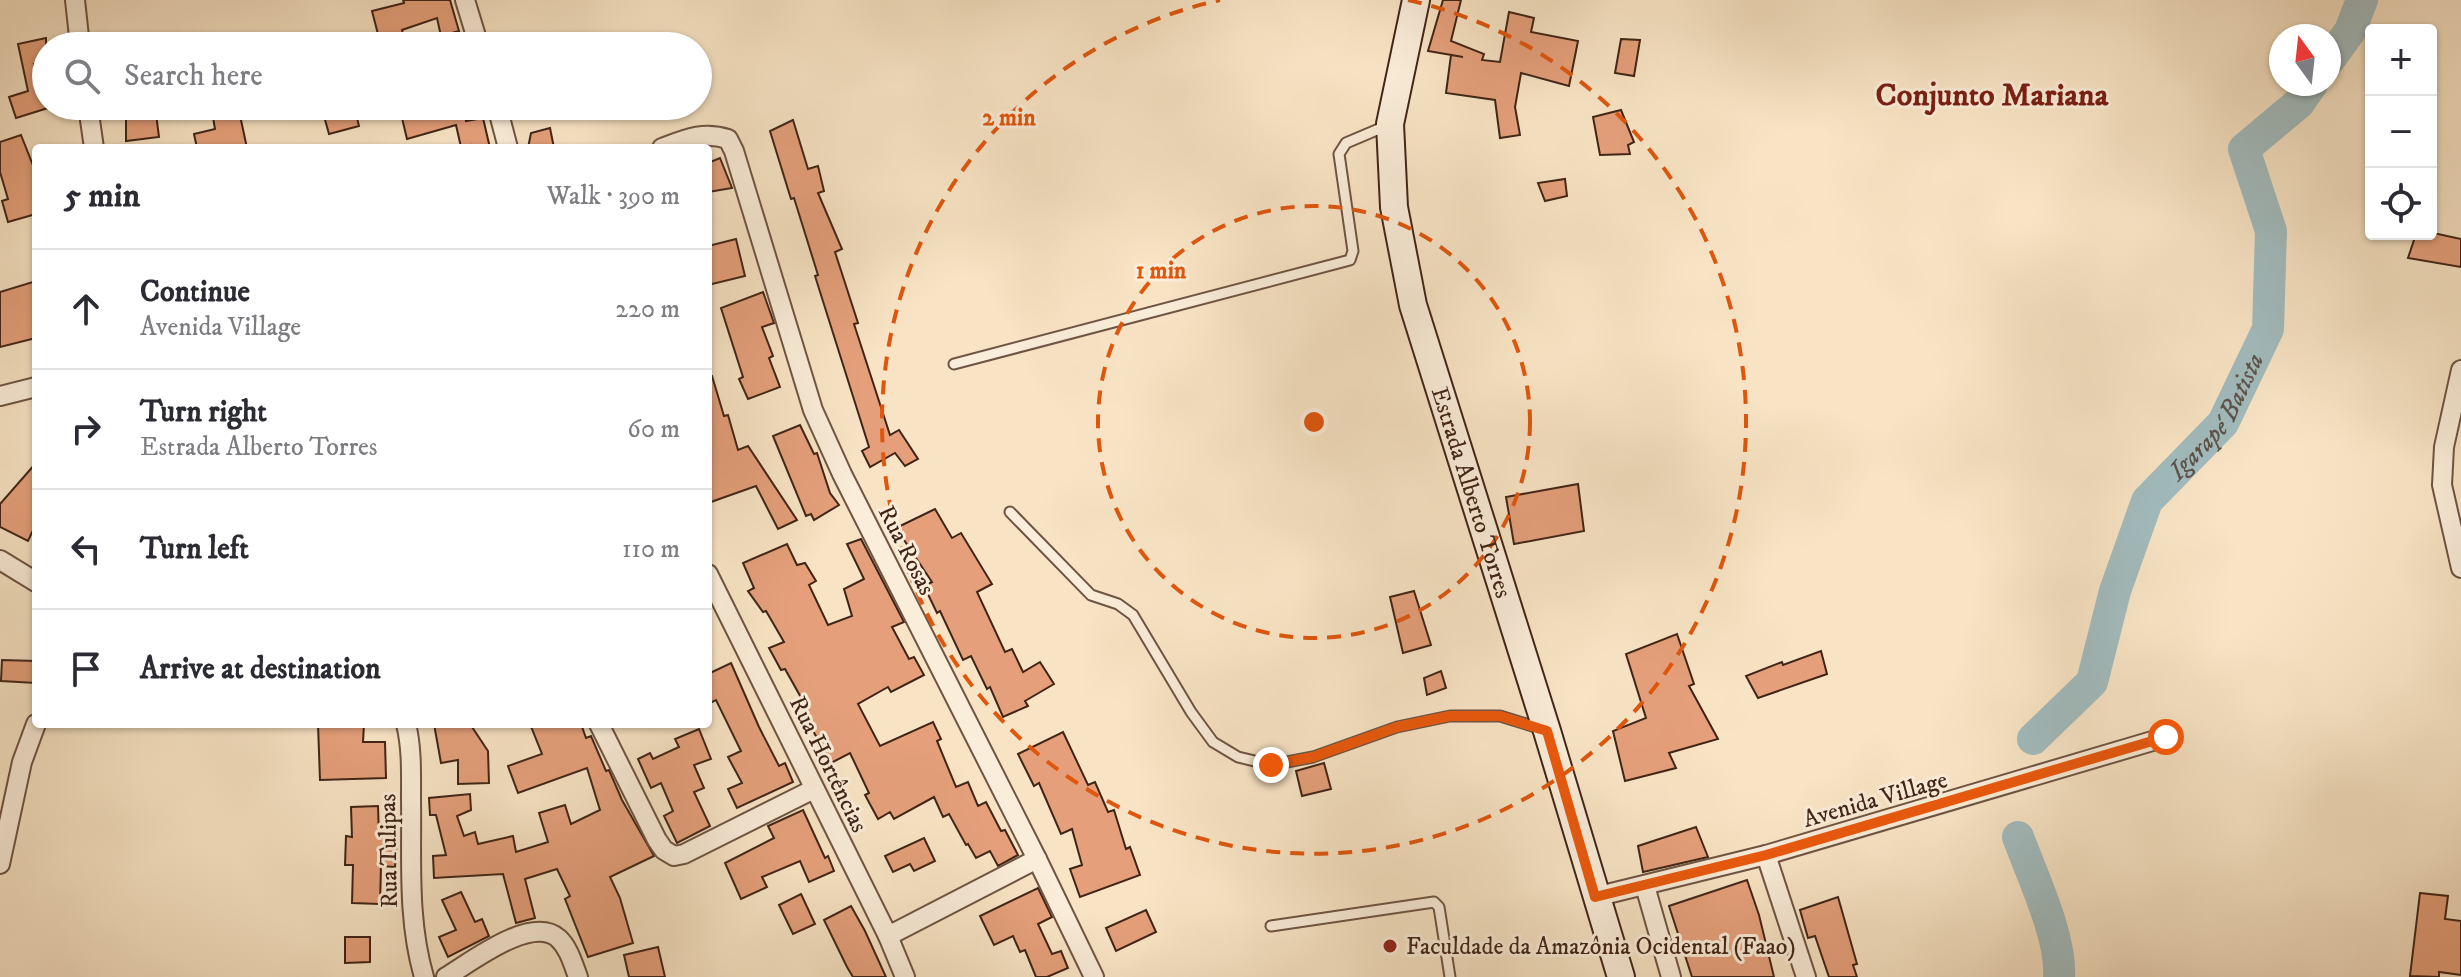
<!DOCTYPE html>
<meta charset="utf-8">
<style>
:root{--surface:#fff;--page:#f7f7f7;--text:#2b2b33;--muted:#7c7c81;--line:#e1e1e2}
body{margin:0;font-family:"IM FELL DW Pica",serif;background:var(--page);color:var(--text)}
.controls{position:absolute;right:24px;top:24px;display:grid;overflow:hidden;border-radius:8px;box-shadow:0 2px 6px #0004}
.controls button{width:72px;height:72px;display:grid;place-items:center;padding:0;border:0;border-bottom:2px solid var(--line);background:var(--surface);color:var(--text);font:40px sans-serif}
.compass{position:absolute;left:2269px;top:24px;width:72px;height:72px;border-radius:50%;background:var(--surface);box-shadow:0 2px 6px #0004;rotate:345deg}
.stop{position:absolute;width:24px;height:24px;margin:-18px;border:6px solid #ea580c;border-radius:50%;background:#fff}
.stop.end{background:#ea580c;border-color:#fff;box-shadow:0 2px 8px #0008}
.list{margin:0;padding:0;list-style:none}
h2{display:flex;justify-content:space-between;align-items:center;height:104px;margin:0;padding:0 32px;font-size:34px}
h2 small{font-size:26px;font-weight:400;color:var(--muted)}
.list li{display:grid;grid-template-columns:52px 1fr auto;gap:24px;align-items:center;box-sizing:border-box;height:120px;padding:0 32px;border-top:2px solid var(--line)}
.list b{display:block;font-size:30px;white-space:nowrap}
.list p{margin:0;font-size:26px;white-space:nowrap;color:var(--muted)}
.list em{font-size:26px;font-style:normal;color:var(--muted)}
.icon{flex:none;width:44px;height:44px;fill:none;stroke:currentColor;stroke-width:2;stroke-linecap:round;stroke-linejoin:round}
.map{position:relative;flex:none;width:2461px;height:977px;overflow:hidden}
.search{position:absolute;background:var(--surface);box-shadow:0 2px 6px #0004;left:32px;top:32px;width:680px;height:88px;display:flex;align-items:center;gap:20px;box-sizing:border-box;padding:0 28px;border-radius:44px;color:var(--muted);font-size:30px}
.panel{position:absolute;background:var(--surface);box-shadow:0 2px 6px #0004;left:32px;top:144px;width:680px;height:584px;border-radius:8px}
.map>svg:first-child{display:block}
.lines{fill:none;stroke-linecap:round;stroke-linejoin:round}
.river{stroke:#a2bcbf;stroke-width:32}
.building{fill:#e5a07b;stroke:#402417;stroke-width:2}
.lane-casing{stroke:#6e5442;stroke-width:13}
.street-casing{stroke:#6e5442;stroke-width:22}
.secondary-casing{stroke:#402417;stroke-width:30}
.lane{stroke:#faedd9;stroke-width:9}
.street{stroke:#faedd9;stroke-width:18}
.secondary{stroke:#faedd9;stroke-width:26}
.route{stroke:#ea580c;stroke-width:10}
.ring{fill:none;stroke:#e0560d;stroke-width:4;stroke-dasharray:14 10}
.poi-dot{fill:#8f2418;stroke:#faedd9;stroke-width:3}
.labels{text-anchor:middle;stroke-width:6;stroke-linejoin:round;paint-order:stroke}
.street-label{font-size:24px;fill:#402417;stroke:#faedd9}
.poi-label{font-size:24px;fill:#402417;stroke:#faedd9;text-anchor:start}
.water-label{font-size:26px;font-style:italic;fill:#5d5249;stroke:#faedd9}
.district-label{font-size:32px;font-weight:bold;fill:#7a1f14;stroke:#faedd9}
.centre{fill:#e0560d;stroke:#faedd9;stroke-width:4}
.ring-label{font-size:24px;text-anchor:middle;font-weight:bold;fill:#e0560d;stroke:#faedd9;stroke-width:6;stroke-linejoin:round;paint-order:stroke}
</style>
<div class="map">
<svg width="2461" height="977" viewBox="0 0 2461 977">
<rect width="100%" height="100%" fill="#f8e4c5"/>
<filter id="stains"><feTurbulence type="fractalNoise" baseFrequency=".0025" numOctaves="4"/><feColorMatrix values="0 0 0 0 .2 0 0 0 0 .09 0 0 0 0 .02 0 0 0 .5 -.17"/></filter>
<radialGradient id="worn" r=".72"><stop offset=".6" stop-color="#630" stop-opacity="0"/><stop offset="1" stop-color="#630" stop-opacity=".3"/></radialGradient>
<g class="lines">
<g class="river">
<path d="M2329 60 2350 31 2362 0"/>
<path id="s1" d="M2033 739 2092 682 2115 591 2147 501 2223 423 2268 329 2271 231 2244 149 2299 103 2312 84"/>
<path d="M2018 837C2032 875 2062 938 2059 977"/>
</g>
</g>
<g class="building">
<path d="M403 0H450L459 31 441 36 437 18 402 30 406 46H381L372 11 404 3Z"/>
<path d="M1443 0H1461L1451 41 1484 54 1482 60 1500 62 1509 12 1534 18 1531 32 1578 41 1569 86 1521 73 1515 107 1520 135 1500 138 1495 100 1446 93 1451 55 1463 57 1428 51Z"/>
<path d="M46 38V61L34 64 48 108 16 118 9 97 28 91 18 44Z"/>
<path d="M1621 39 1640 40 1634 76 1615 73Z"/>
<path d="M126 106H155L159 137 126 141Z"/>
<path d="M211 106H238L247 148H197L194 134 215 129Z"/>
<path d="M334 106H354L359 126 329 134 322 109Z"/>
<path d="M446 106H463L466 121 483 118 490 148H471V145L461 147 456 125 407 139 402 118Z"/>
<path d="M1621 110 1634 142 1628 145 1630 154 1600 155 1593 117Z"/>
<path d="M793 120 808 169 818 166 824 191 818 193 842 249 835 252 858 323 854 324 890 435 899 430 918 459 905 466 895 453 870 467 862 451 869 447 815 276 818 275 794 198 791 199 770 131Z"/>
<path d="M550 128 554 148H528L531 133Z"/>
<path d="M21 135 36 173V214L8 222 2 201 8 199 0 172V142Z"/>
<path d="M720 158 732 188 708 192V163Z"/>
<path d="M1565 179 1567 196 1545 201 1538 183Z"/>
<path d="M2416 234H2438L2461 239V267L2408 258Z"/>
<path d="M736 239 745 276 708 285V246Z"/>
<path d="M36 281V338L0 347V292Z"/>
<path d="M763 292 774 323 762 327 773 356 769 358 780 387 748 399 739 379 743 377 721 308Z"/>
<path d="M708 376H712L724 416 728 415 738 450 748 446 797 520 778 529 756 486 708 503Z"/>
<path d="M800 425 814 454 817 453 830 493 839 505 814 520 811 514 806 516 773 436Z"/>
<path d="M36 463V524L28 541 0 527V504Z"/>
<path d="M1578 484 1584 531 1514 544 1506 497Z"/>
<path d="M935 509 952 538 961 533 992 584 977 592 1005 652 1012 649 1023 672 1040 662 1054 684 1025 701 1028 706 1003 717 990 687 987 689 971 656 963 660 940 611 937 613 924 586 932 582 896 528Z"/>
<path d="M861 539 904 622 892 627 909 659 914 657 924 675 891 692 888 687 858 704 880 746 933 722 941 739 937 741 956 787 968 782 978 806 986 802 1001 831 1005 830 1018 855 998 866 990 851 976 858 968 844 966 845 949 814 943 817 934 797 894 819 890 812 878 819 865 795 869 793 850 753 831 763 803 713 808 710 785 669 781 670 769 648 784 642 766 611 763 612 748 591 754 588 743 563 787 544 797 565 805 563 816 581 809 585 828 625 852 616 844 589 864 579 847 544Z"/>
<path d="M1414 591 1431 645 1403 653 1390 597Z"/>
<path d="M1677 634 1694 684 1689 686 1718 739 1669 753 1676 768 1625 781 1613 731 1646 718 1626 654Z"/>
<path d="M1821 651 1827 674 1758 698 1746 676 1782 662 1783 665Z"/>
<path d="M2 660 36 661V683L1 681Z"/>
<path d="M731 663 759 727 779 766 785 763 793 782 737 808 728 789 742 783 728 757 741 751 716 700 708 704V674Z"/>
<path d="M1441 671 1446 688 1427 695 1424 678Z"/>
<path d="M318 724H364L363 742H385L386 778 320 780Z"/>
<path d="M434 724H470L488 751 489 783 458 784V760L441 763Z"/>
<path d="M530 724H581L586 738 591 736 606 771 609 770 622 800 654 856 610 877 620 898 633 943 588 957 565 899 570 896 557 869 525 879 535 918 516 923 503 874 434 878 433 856 446 855 436 815H430L429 798 470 794 471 810 457 816 464 836 475 832 478 844 513 836 516 852 548 842 539 813 565 805 571 824 600 810 587 768 518 793 508 766 542 754Z"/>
<path d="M699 729 711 759 694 765 704 788 694 792 710 826 677 843 664 816 673 811 661 783 651 788 638 759 650 753 653 759 679 747 675 739Z"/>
<path d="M1063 732 1088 785 1095 782 1108 812 1114 810 1126 849 1130 847 1140 875 1080 897 1070 869 1082 865 1072 829 1061 834 1039 783 1034 786 1018 754Z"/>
<path d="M1324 763 1331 789 1302 796 1296 771Z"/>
<path d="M378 806 379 837 397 838 395 867 381 866 380 904 352 903 353 865H345L346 836 352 837 351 807Z"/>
<path d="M803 810 825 858 828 856 834 871 809 882 800 861 762 877 767 887 741 899 725 863 774 838 768 826Z"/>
<path d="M1696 827 1708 857 1643 872 1638 846Z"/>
<path d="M924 838 935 861 914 871 910 864 893 872 885 856Z"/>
<path d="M1747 880 1759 915 1774 977H1692L1669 906Z"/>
<path d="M1038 888 1052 917 1038 924 1052 954 1061 951 1068 968 1047 977H1036L1025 950 1020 952 1013 936 994 945 980 916Z"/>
<path d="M461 892 475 922 482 919 489 936 448 957 439 937 456 930 442 900Z"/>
<path d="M2420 893 2448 896 2445 919 2461 921V975L2439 972V977L2410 976Z"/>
<path d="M801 894 815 924 793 934 779 905Z"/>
<path d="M1838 897 1857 964 1853 965 1857 977H1829L1815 936 1808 938 1800 910Z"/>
<path d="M851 906 865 931 886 977H853L847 967 824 920Z"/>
<path d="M1146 910 1156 932 1116 951 1106 928Z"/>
<path d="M345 937H370V962L345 963Z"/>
<path d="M658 947 665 977H629L624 955Z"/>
</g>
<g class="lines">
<g class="lane-casing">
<g id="lane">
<path d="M954 364 1350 260 1353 251 1339 154 1346 143 1386 126"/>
<path d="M1010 512 1091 595 1118 604 1133 615 1191 712 1213 742 1238 757 1271 765 1313 757 1397 727 1450 716H1500L1542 729"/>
<path d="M1271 926 1434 902 1439 907 1450 977"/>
</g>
</g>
<g class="street-casing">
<g id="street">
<path d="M75 0 80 46"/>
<path d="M465 0 479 46"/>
<path d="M88 106 94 148"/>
<path d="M497 106 508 148"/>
<path d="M662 148C686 139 703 131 728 139L734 151 813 410 842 474 1037 859 1094 977"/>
<path d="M2461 370 2444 447 2442 485 2461 568"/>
<path d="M0 396 36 387"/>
<path d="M0 560 36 582"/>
<path d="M708 574 888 936 905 977"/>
<path d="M406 724C412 748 411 774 411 798 412 858 407 919 424 977"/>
<path d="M599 724 657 840 664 850 674 856 684 854 814 789"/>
<path d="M1766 855 1806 977"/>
<path d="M0 864 22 762 36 724"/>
<path d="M1645 886 1671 977"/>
<path d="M1595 897 1766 855 2166 737"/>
<path d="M888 936 1037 859"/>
<path d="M446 977C471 962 531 915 558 938 569 948 573 964 578 977"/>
</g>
</g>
<g class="secondary-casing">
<g id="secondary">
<path id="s2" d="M1416 0 1390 124 1394 207 1413 305 1547 731 1621 977"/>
</g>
</g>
<use href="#lane" class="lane"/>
<use href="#street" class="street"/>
<use href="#secondary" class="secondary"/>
</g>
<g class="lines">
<path class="route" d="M1271 765 1313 757 1397 727 1450 716H1500L1547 731 1595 897 1766 855 2166 737"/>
</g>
<g class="ring">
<circle cx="1314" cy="422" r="216"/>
<path d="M1408 0A432 432 0 1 1 1220 0"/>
</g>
<circle class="poi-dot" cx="1390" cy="946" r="8"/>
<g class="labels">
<g class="street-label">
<text dy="8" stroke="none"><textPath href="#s2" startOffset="506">Estrada Alberto Torres</textPath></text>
<text transform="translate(907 550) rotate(63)" y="8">Rua Rosas</text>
<text transform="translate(829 764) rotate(64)" y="8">Rua Hortências</text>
<text transform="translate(1875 799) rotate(-16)" y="8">Avenida Village</text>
<text transform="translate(388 851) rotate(-91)" y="8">Rua Tulipas</text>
</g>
<g class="poi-label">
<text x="1406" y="954">Faculdade da Amazônia Ocidental (Faao)</text>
</g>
<g class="water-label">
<text dy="9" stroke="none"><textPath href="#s1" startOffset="382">Igarapé Batista</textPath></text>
</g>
<g class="district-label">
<text x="1992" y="105">Conjunto Mariana</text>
</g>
</g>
<circle cx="1314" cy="422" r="12" class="centre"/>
<g class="ring-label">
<text x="1009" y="125">2 min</text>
<text x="1161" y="278">1 min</text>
</g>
<rect width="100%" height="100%" filter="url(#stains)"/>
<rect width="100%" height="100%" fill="url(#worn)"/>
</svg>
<div class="controls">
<button>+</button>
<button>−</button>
<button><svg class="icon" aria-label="locate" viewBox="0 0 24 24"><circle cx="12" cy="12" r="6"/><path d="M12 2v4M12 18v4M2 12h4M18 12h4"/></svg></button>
</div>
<svg class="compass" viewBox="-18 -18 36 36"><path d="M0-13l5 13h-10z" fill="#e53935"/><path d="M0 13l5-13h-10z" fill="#7c7c81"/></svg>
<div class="stop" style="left:2166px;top:737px"></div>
<div class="stop end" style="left:1271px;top:765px"></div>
<div class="search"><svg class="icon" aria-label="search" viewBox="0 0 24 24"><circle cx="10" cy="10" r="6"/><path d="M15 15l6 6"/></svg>Search here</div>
<section class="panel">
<h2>5 min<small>Walk · 390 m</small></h2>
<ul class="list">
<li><svg class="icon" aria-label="ahead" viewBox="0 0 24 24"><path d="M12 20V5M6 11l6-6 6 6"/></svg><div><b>Continue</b><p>Avenida Village</p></div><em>220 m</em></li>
<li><svg class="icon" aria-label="right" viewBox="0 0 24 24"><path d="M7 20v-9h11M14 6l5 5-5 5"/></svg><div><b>Turn right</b><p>Estrada Alberto Torres</p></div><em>60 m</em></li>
<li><svg class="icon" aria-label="left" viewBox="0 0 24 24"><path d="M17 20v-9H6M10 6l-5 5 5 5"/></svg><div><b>Turn left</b></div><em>110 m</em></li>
<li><svg class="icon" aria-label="arrive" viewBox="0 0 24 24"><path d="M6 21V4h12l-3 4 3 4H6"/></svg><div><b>Arrive at destination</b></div></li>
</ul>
</section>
</div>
